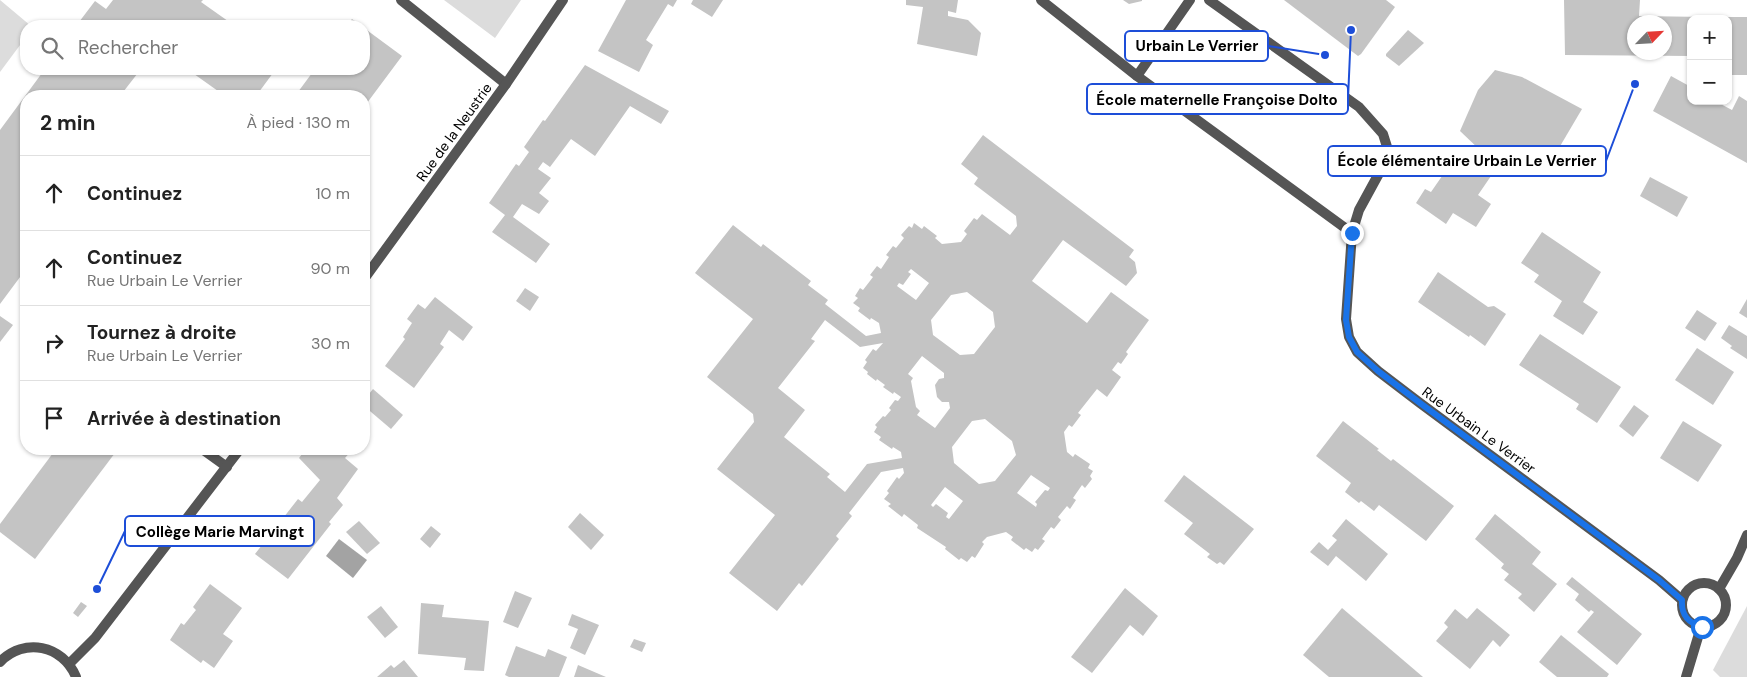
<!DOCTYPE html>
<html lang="fr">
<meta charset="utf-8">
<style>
:root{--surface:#fff;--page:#f6f6f6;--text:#222;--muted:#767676;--line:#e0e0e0}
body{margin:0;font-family:"DM Sans",sans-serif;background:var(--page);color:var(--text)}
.controls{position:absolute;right:15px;top:15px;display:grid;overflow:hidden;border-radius:10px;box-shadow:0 1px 4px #0004}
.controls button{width:45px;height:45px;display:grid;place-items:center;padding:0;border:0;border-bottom:1px solid var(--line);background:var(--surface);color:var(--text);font:25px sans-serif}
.compass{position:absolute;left:1627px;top:15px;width:45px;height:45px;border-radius:50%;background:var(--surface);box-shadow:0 1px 4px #0004;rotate:65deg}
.stop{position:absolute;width:15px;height:15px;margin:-11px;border:4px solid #1a73e8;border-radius:50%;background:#fff}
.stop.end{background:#1a73e8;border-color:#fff;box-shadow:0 1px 5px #0008}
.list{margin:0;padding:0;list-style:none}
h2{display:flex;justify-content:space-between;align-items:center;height:65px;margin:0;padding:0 20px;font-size:21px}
h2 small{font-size:16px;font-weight:400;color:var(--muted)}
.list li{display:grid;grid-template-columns:32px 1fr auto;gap:15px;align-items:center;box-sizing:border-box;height:75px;padding:0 20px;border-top:1px solid var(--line)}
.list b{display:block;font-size:19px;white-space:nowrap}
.list p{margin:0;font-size:16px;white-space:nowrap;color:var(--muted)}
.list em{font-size:16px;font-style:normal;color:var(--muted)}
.icon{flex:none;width:28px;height:28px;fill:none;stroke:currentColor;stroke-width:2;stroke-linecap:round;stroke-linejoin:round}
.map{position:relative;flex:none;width:1747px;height:677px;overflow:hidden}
.search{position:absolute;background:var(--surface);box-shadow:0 1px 4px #0004;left:20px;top:20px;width:350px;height:55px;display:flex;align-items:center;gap:12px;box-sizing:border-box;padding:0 18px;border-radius:20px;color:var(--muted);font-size:19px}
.panel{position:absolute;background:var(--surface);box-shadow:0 1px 4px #0004;left:20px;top:90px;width:350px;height:365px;border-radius:20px}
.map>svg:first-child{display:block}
.green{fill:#dcdcdc}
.water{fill:#a3a3a3}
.building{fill:#c4c4c4;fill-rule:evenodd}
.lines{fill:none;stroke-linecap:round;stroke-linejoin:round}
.lane{stroke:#555;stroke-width:10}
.street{stroke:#555;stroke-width:10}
.route{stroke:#1a73e8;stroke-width:6}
.labels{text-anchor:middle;stroke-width:4;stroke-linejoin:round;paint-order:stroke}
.street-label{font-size:14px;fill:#000;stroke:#fff}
.leader{fill:none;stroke:#1d4ed8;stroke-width:2}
.callout-dot{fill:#1d4ed8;stroke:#fff;stroke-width:2}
.callout{fill:#fff;stroke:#1d4ed8;stroke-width:2}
.callout-label{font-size:15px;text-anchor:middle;font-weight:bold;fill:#000}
</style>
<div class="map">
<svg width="1747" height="677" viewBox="0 0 1747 677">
<rect width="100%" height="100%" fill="#fff"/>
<g class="green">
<path d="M0 0 31 26H26V37L0 72Z"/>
<path d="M444 0H521L495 38Z"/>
<path d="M1747 606V677H1720L1713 670Z"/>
</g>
<path class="water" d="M339 539 367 560 353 578 326 556Z"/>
<g class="building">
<path d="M113 0H203L201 2 235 26H76L95 1 106 9Z"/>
<path d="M626 0H677L673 7 668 4 646 40 653 45 639 72 598 51Z"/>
<path d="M693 0H723L712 17 691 4Z"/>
<path d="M906 0H958L956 13 948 11V16L968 20 981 33 977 56 917 44 923 7 906 5Z"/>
<path d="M1123 0H1142V1L1129 4Z"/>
<path d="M1284 0H1386L1395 7 1361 54 1358 56Z"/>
<path d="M1564 0H1640L1639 16 1707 17V19H1691V56L1565 55ZM1634 22H1664V52H1634Z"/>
<rect x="1728" y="17" width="19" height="58"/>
<path d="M352 19 362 26H346Z"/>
<path d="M364 28 402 56 364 107V96H295L315 69H364Z"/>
<path d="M1408 30 1424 43 1399 66 1386 56V54Z"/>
<path d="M585 65 669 111 661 124 630 106 595 156 571 139 550 167 543 162 538 169 551 178 539 193 549 201 539 214 522 204 513 217 550 244 536 263 492 232 505 215 489 203 516 164 519 166 529 152 524 147 543 120 545 121Z"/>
<path d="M45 69H141L120 96H26V269L0 304V130Z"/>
<path d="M187 69H276L256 96H225Z"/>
<path d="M1495 70 1522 77 1582 109 1546 170 1529 171 1500 162 1481 151 1460 131 1478 90Z"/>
<path d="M1671 76 1691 87V101H1715L1732 110 1739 96 1747 101V163L1653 111Z"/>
<path d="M983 135 1134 250 1129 257 1135 262 1137 273 1126 286 1063 240 1032 281 1087 323 1111 292 1149 320 1126 352 1128 354 1121 364 1118 362 1112 370 1121 377 1107 397 1097 389 1078 413 1081 415 1072 427 1069 425 1064 432 1067 452 1073 457 1075 454 1090 464 1088 468 1093 471 1090 476 1092 479 1085 488 1082 485 1073 498 1076 500 1070 509 1067 506 1058 517 1061 520 1054 529 1051 527 1042 539 1045 541 1038 550 1035 548 1032 552 1026 548 1024 550 1011 540 1013 537 1006 532 987 537 982 542 984 544 975 558 972 556 967 562 961 558 959 560 945 549 946 547 917 528 918 525 904 514 902 517 888 506 891 504 884 499 889 493 887 491 897 477 899 479 904 473 903 468 881 472 849 513 852 516 836 536 839 539 802 586 799 583 777 611 729 573 775 515 717 469 754 422 753 414 707 377 753 319 695 273 733 225 761 247 763 244 811 281 808 285 828 300 825 304 866 336 881 333 879 323 871 318 870 320 858 311 860 308 853 303 858 298 855 296 860 288 863 290 873 277 870 275 877 266 881 269 889 257 886 255 893 246 896 248 904 238 901 235 909 226 912 228 914 223 922 229 924 226 937 236 935 238 942 244 961 242 967 234 964 231 974 218 977 220 982 214 1010 235 1017 226 1016 216 974 184 978 178 961 164ZM911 269 929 283 916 300 897 286 899 283 903 285 911 274 908 272ZM967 292 993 312 995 327 974 354 960 355 933 335 931 320 951 295ZM825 320 860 347 883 343 876 351 873 349 865 360 867 362 863 368 868 372 867 374 876 381 877 379 885 385 883 387 893 394 894 392 901 397 898 401 895 400 889 408 891 410 885 417 883 416 875 425 877 427 874 432 881 437 879 440 892 449 893 447 901 452 902 458 867 464 845 492 827 477 830 474 784 437 805 410 778 388 815 341 811 339ZM922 356 944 373V378L939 379 935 385 937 397 942 402H949L950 408 935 428 917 415 920 411 916 407 911 381 913 378 908 374ZM985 419 1012 441 1016 455 995 481 979 484 954 463 952 447 972 421ZM1031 475 1050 488 1048 491 1045 490 1035 502 1037 504 1036 507 1017 493ZM945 487 963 501 949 519 946 517 948 513 936 504 933 507 931 505Z"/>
<path d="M1456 156 1491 176 1478 195 1491 204 1476 227 1453 213 1446 224 1416 203 1425 189 1431 192Z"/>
<path d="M1650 177 1688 197 1677 217 1640 196Z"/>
<path d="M1542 232 1601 272 1583 302 1598 312 1583 335 1553 316 1562 301 1534 282 1539 275 1521 263Z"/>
<path d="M1438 272 1488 307 1494 306 1506 314 1485 346 1470 335 1469 337 1418 302Z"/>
<path d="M525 288 539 297 530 311 516 301Z"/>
<path d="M435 297 473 327 463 341 449 330 440 344 444 347 414 388 385 366 405 339 403 337 412 323 407 319 418 304 425 309Z"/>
<path d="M1747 299V318L1739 313Z"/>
<path d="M1697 310 1717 323 1705 341 1685 328Z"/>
<path d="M0 316 13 325 0 342Z"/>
<path d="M1729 325 1747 336V359L1730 348 1732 346 1721 338Z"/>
<path d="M1540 334 1621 387 1597 423 1576 409 1579 404 1519 365Z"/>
<path d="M1697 348 1734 372 1713 405 1675 380Z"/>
<path d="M373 389 403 415 391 429 364 406V400Z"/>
<path d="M1634 405 1649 416 1633 437 1619 426Z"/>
<path d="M1343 421 1379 449 1377 450 1391 461 1393 459 1454 506 1426 541 1379 505 1374 511 1361 501 1359 503 1345 492 1351 483 1316 456Z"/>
<path d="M1683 421 1722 445 1698 482 1660 458Z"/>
<path d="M56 449H118L35 559 0 532V524Z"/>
<path d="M306 449H353L345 458 358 469 337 498 343 505 329 522 331 524 288 579 255 554 298 499 302 502 320 480 299 458Z"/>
<path d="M1184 475 1254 529 1224 565 1220 562 1217 564 1207 557 1210 554 1184 534 1193 523 1164 501Z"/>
<path d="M580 513 604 535 591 550 568 527Z"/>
<path d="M1495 514 1541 552 1532 564 1557 584 1534 612 1518 598 1522 594 1504 580 1509 574 1501 568 1504 564 1475 539Z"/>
<path d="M1346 519 1388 554 1366 581 1336 556 1328 566 1310 552 1319 542 1328 550 1337 540 1332 536Z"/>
<path d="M359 521 380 543 367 554 346 532Z"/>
<path d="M431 526 441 534 430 548 420 539Z"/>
<path d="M1572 577 1642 634 1617 665 1577 632 1594 612 1591 610 1589 612 1575 600 1579 594 1566 584Z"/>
<path d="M210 584 242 608 223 634 233 641 214 668 203 660 201 663 170 640 181 623 184 625 196 610 193 607Z"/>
<path d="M1125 588 1158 616 1143 636 1130 625 1092 673 1071 657Z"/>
<path d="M515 591 532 598 518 628 503 622Z"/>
<path d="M81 602 87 606 78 617 73 613Z"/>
<path d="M421 603 444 605 442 617 489 621 484 671 464 670 466 658 418 654Z"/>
<path d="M381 606 398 627 385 638 367 617Z"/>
<path d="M1342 608 1423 677H1329L1303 655Z"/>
<path d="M1477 608 1510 635 1500 647 1493 640 1470 669 1436 641 1448 627 1444 623 1455 609 1467 619Z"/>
<path d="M572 614 599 625 585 655 570 648 578 629 568 625Z"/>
<path d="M1561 635 1609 674 1607 677H1557L1539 662Z"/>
<path d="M634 639 646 643 642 652 630 647Z"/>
<path d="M516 646 545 657 548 649 567 657 559 677H509L505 675Z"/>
<path d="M404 660 418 677H377L391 665 394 668Z"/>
<path d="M578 665 606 677H574Z"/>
</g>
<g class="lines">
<g class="lane">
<path d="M401 0 506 84"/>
<path d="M202 449 227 467"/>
</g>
<g class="street">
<path d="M1041 0 1137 76 1352 233"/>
<path d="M1209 0 1359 107 1383 134 1388 150 1383 166 1359 210 1352 233 1346 319 1349 337 1357 352 1378 371 1420 403 1659 580 1682 600"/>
<path d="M1137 76 1190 0"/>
<path d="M364 279 506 84 563 0"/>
<circle cx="1704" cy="605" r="22"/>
<path d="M1719 589 1737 558 1747 535"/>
<path d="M0 662C24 637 63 645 76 677"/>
<path d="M69 664 95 638 240 449"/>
<path d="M1686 677 1701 627"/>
</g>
</g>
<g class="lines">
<path class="route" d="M1352 233 1346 320 1349 337 1357 352 1378 371 1420 403 1659 580 1682 600C1681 615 1688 623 1702 627"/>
</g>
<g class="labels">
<g class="street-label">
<text transform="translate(454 132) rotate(-54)" y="5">Rue de la Neustrie</text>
<text transform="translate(1479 430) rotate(36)" y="5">Rue Urbain Le Verrier</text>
</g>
</g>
<path class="leader" d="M1325 55L1268 46M1351 30L1348 99M1635 84L1606 161M97 589L125 531"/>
<g class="callout-dot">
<circle cx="1325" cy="55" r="5"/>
<circle cx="1351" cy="30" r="5"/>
<circle cx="1635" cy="84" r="5"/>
<circle cx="97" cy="589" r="5"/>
</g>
<g class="callout">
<rect x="1125" y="31" width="143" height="30" rx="5"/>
<rect x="1087" y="84" width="261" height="30" rx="5"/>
<rect x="1328" y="146" width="278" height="30" rx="5"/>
<rect x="125" y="516" width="189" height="30" rx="5"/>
</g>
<g class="callout-label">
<text x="1197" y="51">Urbain Le Verrier</text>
<text x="1217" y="105">École maternelle Françoise Dolto</text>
<text x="1467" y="166">École élémentaire Urbain Le Verrier</text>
<text x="220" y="537">Collège Marie Marvingt</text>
</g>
</svg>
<div class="controls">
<button>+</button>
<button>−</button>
</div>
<svg class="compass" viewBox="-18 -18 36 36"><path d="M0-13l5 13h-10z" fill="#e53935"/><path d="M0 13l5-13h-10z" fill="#767676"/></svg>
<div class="stop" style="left:1702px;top:627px"></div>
<div class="stop end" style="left:1352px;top:233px"></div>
<div class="search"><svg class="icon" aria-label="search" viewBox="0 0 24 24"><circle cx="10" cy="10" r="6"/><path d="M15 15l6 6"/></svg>Rechercher</div>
<section class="panel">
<h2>2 min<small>À pied · 130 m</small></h2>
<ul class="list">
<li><svg class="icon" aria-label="ahead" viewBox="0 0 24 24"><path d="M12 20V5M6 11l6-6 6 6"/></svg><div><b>Continuez</b></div><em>10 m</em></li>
<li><svg class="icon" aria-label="ahead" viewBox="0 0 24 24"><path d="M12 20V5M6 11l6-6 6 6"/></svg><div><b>Continuez</b><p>Rue Urbain Le Verrier</p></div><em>90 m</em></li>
<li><svg class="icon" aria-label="right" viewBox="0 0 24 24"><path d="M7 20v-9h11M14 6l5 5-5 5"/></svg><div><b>Tournez à droite</b><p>Rue Urbain Le Verrier</p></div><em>30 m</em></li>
<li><svg class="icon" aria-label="arrive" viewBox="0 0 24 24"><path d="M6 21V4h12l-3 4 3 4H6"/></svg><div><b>Arrivée à destination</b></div></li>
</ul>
</section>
</div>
